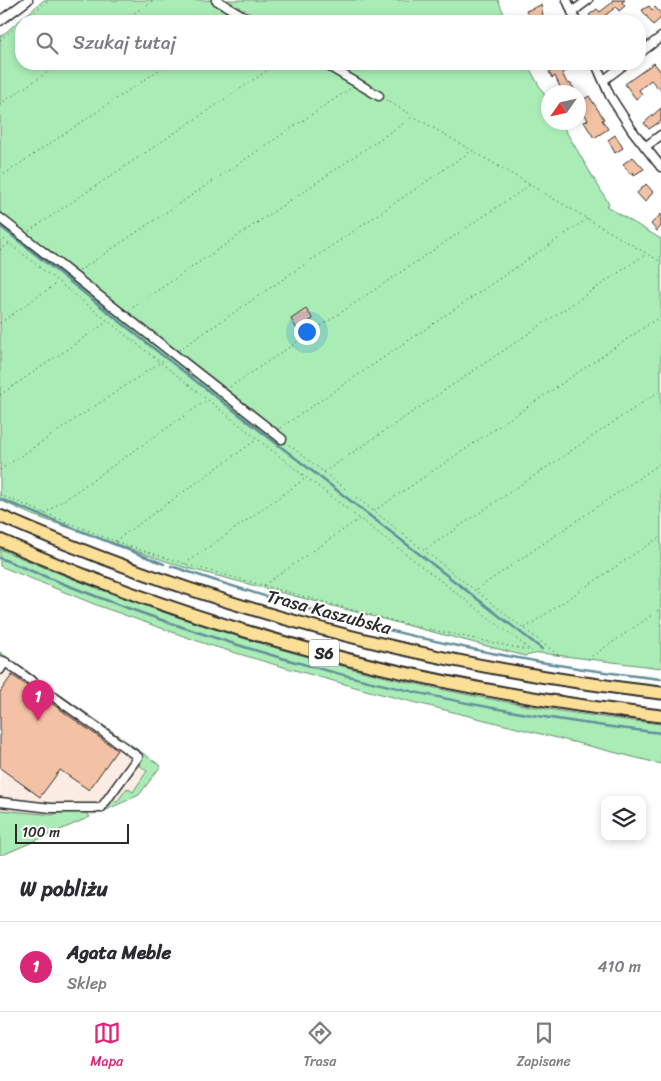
<!DOCTYPE html>
<html lang="pl">
<meta charset="utf-8">
<style>
:root{--surface:#fff;--page:#f2f2f3;--text:#2b2b33;--muted:#7c7c81;--line:#e1e1e2;--accent:#db2777}
body{margin:0;font-family:Sriracha,sans-serif;background:var(--page);color:var(--text)}
.controls{position:absolute;right:15px;bottom:15px;display:grid;overflow:hidden;border-radius:10px;box-shadow:0 2px 8px #0003}
.controls button{width:45px;height:45px;display:grid;place-items:center;padding:0;border:0;border-bottom:1px solid var(--line);background:var(--surface);color:var(--text);font:25px sans-serif}
.compass{position:absolute;left:541px;top:85px;width:45px;height:45px;border-radius:50%;background:var(--surface);box-shadow:0 2px 8px #0003;rotate:236deg}
.scale{position:absolute;left:15px;bottom:12px;width:114px;box-sizing:border-box;padding-left:5px;border:2px solid #2b2b2b;border-top:0;font-size:14px;line-height:18px;white-space:nowrap;color:#2b2b2b;-webkit-text-stroke:4px #fff;paint-order:stroke}
.you{position:absolute;left:306px;top:331px;width:18px;height:18px;margin:-12px;border:4px solid #fff;border-radius:50%;background:#1a73e8;box-shadow:0 0 0 8px #1a73e833}
.badge{display:grid;place-items:center;width:32px;height:32px;border-radius:50%;background:var(--accent);color:#fff;font-size:16px;font-weight:700}
.pin{position:absolute;translate:-50% -41px;filter:drop-shadow(0 1px 2px #0008)}
.pin::after{content:'';position:absolute;top:26px;width:18px;height:15px;background:inherit;clip-path:polygon(0 0,100% 0,50% 100%)}
.list{margin:0;padding:0;list-style:none}
h2{display:flex;justify-content:space-between;align-items:center;height:65px;margin:0;padding:0 20px;font-size:21px}
h2 small{font-size:16px;font-weight:400;color:var(--muted)}
.list li{display:grid;grid-template-columns:32px 1fr auto;gap:15px;align-items:center;box-sizing:border-box;height:90px;padding:0 20px;border-top:1px solid var(--line)}
.list b{display:block;font-size:19px;white-space:nowrap}
.list p{margin:0;font-size:16px;white-space:nowrap;color:var(--muted)}
.list em{font-size:16px;font-style:normal;color:var(--muted)}
.icon{flex:none;width:28px;height:28px;fill:none;stroke:currentColor;stroke-width:2;stroke-linecap:round;stroke-linejoin:round}
.map{position:relative;flex:none;width:661px;height:856px;overflow:hidden}
.search{position:absolute;background:var(--surface);box-shadow:0 2px 8px #0003;left:15px;right:15px;top:15px;height:55px;display:flex;align-items:center;gap:12px;box-sizing:border-box;padding:0 18px;border-radius:20px;color:var(--muted);font-size:19px}
.sheet{height:155px;background:var(--surface)}
nav{display:flex;justify-content:space-around;align-items:center;box-sizing:border-box;height:70px;border-top:1px solid var(--line);background:var(--surface);font-size:14px;color:var(--muted)}
nav a{display:grid;justify-items:center;gap:2px}
nav .on{color:var(--accent)}
.map>svg:first-child{display:block}
.built{fill:#fbede4}
.green{fill:#a9ecb5;stroke:#6a8c70}
.lines{fill:none;stroke-linecap:round;stroke-linejoin:round}
.stream{stroke:#628f9b;stroke-width:2.5}
.building{fill:#f3c2a4;stroke:#2b2b2b}
.minor-casing{stroke:#2b2b2b;stroke-width:11}
.highway-casing{stroke:#2b2b2b;stroke-width:15}
.path{stroke:#2b2b2b;stroke-width:1;stroke-dasharray:1 4;stroke-linecap:butt}
.minor{stroke:#fff;stroke-width:8}
.highway{stroke:#fbdf96;stroke-width:11}
.labels{text-anchor:middle;stroke-width:4;stroke-linejoin:round;paint-order:stroke}
.shield{fill:#fff;stroke:#6b6b6b;stroke-width:1}
.shield-label{font-size:16px;font-weight:bold;fill:#2b2b2b}
.street-label{font-size:18px;fill:#2b2b2b;stroke:#fff}
</style>
<div class="map">
<svg width="661" height="856" viewBox="0 0 661 856">
<rect width="100%" height="100%" fill="#fff"/>
<filter id="ink" filterUnits="userSpaceOnUse"><feTurbulence type="fractalNoise" baseFrequency=".02" numOctaves="2"/><feDisplacementMap in="SourceGraphic" scale="10" xChannelSelector="R" yChannelSelector="G"/><feConvolveMatrix kernelMatrix="1 2 1 2 8 2 1 2 1" color-interpolation-filters="sRGB"/></filter>
<g filter="url(#ink)">
<path class="built" d="M0 652 161 766 139 795 4 856H0Z"/>
<g class="green">
<path d="M44 0H498L507 21H21V64H527L548 101V122L561 123 609 204 606 206 661 239V668L540 653 525 656 183 567 32 515 0 500V37Z"/>
<path d="M0 549C210 639 433 700 661 724V764L369 691 266 662 206 644 99 606 0 566Z"/>
<path d="M0 652 161 766 139 795 104 811 112 799 117 802 127 788 133 792 147 771 138 764 142 756 13 663 0 657Z"/>
<path d="M0 810 53 815 59 811 87 813 90 817 0 856Z"/>
</g>
<g class="lines">
<g class="stream">
<path d="M0 226 157 351 542 649"/>
<path d="M0 499 164 564"/>
<path d="M0 558C216 649 428 707 661 733"/>
<path d="M171 566C330 620 494 661 661 679"/>
</g>
</g>
<g class="building">
<path d="M612 0H625L622 2 625 6 619 11 616 7 603 17 607 21H594L589 15 597 9 600 12 613 2Z"/>
<path d="M541 5 544 21H531L526 11Z"/>
<path d="M649 6 652 10 655 7 661 14V18L653 25 642 10Z"/>
<path d="M654 63 661 72V91L651 80 639 90 642 94 636 99 625 84Z"/>
<path d="M563 64H580L562 73 567 83 571 84 576 92H559L561 89 555 76 552 78 549 72Z"/>
<path d="M589 96 604 119 602 120 608 129 594 138 584 122 588 120 578 103Z"/>
<path d="M661 108V121L649 129 644 123Z"/>
<path d="M615 135 623 148 615 153 608 140Z"/>
<path d="M633 157 644 169 634 175 633 172 630 174 623 164Z"/>
<path d="M646 184 653 192 645 202 637 193Z"/>
<path d="M661 214V226L657 231 651 224Z"/>
<path d="M306 309 313 319 297 329 291 319Z"/>
<path d="M12 675 117 750 89 790 60 770 40 797 0 768V692Z"/>
</g>
<g class="lines">
<g class="minor-casing">
<g id="minor">
<path d="M216 0 252 21"/>
<path d="M567 0 576 21"/>
<path d="M572 12 588 0"/>
<path d="M0 21 28 0"/>
<path d="M640 53 661 37"/>
<path d="M325 64 379 96"/>
<path d="M596 64 610 96 632 130 661 167"/>
<path d="M604 80 625 64"/>
<path d="M645 147 661 135"/>
<path d="M0 218 282 439"/>
<path d="M0 660 5 662 0 670"/>
<path d="M0 802 51 808H101L138 757 5 662"/>
</g>
</g>
<g class="highway-casing">
<g id="highway">
<path d="M0 516C210 608 433 667 661 693"/>
<path d="M0 540C209 633 434 690 661 716"/>
</g>
</g>
<g class="path">
<path d="M23 21 49 0"/>
<path d="M122 21 154 0"/>
<path d="M0 40 21 23"/>
<path d="M386 100 661 262"/>
<path d="M0 104 60 64"/>
<path d="M0 177 168 64"/>
<path d="M29 231 277 64"/>
<path d="M0 236 307 478 532 651"/>
<path d="M0 250 9 244"/>
<path d="M79 271 351 88"/>
<path d="M129 310 414 116"/>
<path d="M0 323 57 283"/>
<path d="M179 350 471 151"/>
<path d="M230 387 530 185"/>
<path d="M0 395 107 322"/>
<path d="M280 428 587 219"/>
<path d="M289 445 558 655"/>
<path d="M0 470 165 359"/>
<path d="M324 472 646 254"/>
<path d="M0 495 114 541 185 564 401 623 532 651"/>
<path d="M374 511 661 316"/>
<path d="M44 514 207 400"/>
<path d="M115 541 256 440"/>
<path d="M426 549 661 390"/>
<path d="M185 564 306 478"/>
<path d="M264 585 359 519"/>
<path d="M477 589 661 463"/>
<path d="M525 628 661 536"/>
<path d="M588 659 661 609"/>
</g>
<use href="#minor" class="minor"/>
<use href="#highway" class="highway"/>
</g>
</g>
<g class="labels">
<rect class="shield" x="309" y="639.5" width="30" height="27" rx="4"/>
<g class="shield-label">
<text x="324" y="659">S6</text>
</g>
<g class="street-label">
<text transform="translate(329 612) rotate(15)" y="6">Trasa Kaszubska</text>
</g>
</g>
</svg>
<div class="controls">
<button><svg class="icon" aria-label="layers" viewBox="0 0 24 24"><path d="M12 4l9 5-9 5-9-5zM3 14l9 5 9-5"/></svg></button>
</div>
<svg class="compass" viewBox="-18 -18 36 36"><path d="M0-13l5 13h-10z" fill="#e53935"/><path d="M0 13l5-13h-10z" fill="#7c7c81"/></svg>
<div class="scale">100 m</div>
<div class="you"></div>
<div class="pin badge" style="left:38px;top:721px">1</div>
<div class="search"><svg class="icon" aria-label="search" viewBox="0 0 24 24"><circle cx="10" cy="10" r="6"/><path d="M15 15l6 6"/></svg>Szukaj tutaj</div>
</div>
<section class="sheet">
<h2>W pobliżu<small></small></h2>
<ul class="list">
<li><span class="badge">1</span><div><b>Agata Meble</b><p>Sklep</p></div><em>410 m</em></li>
</ul>
</section>
<nav>
<a class="on"><svg class="icon" aria-label="map" viewBox="0 0 24 24"><path d="M3 6l6-2 6 2 6-2v14l-6 2-6-2-6 2zM9 4v14M15 6v14"/></svg>Mapa</a>
<a><svg class="icon" aria-label="directions" viewBox="0 0 24 24"><path d="M12 3l9 9-9 9-9-9zM9 14v-3h6M13 9l2 2-2 2"/></svg>Trasa</a>
<a><svg class="icon" aria-label="saved" viewBox="0 0 24 24"><path d="M7 4h10v16l-5-4-5 4z"/></svg>Zapisane</a>
</nav>
